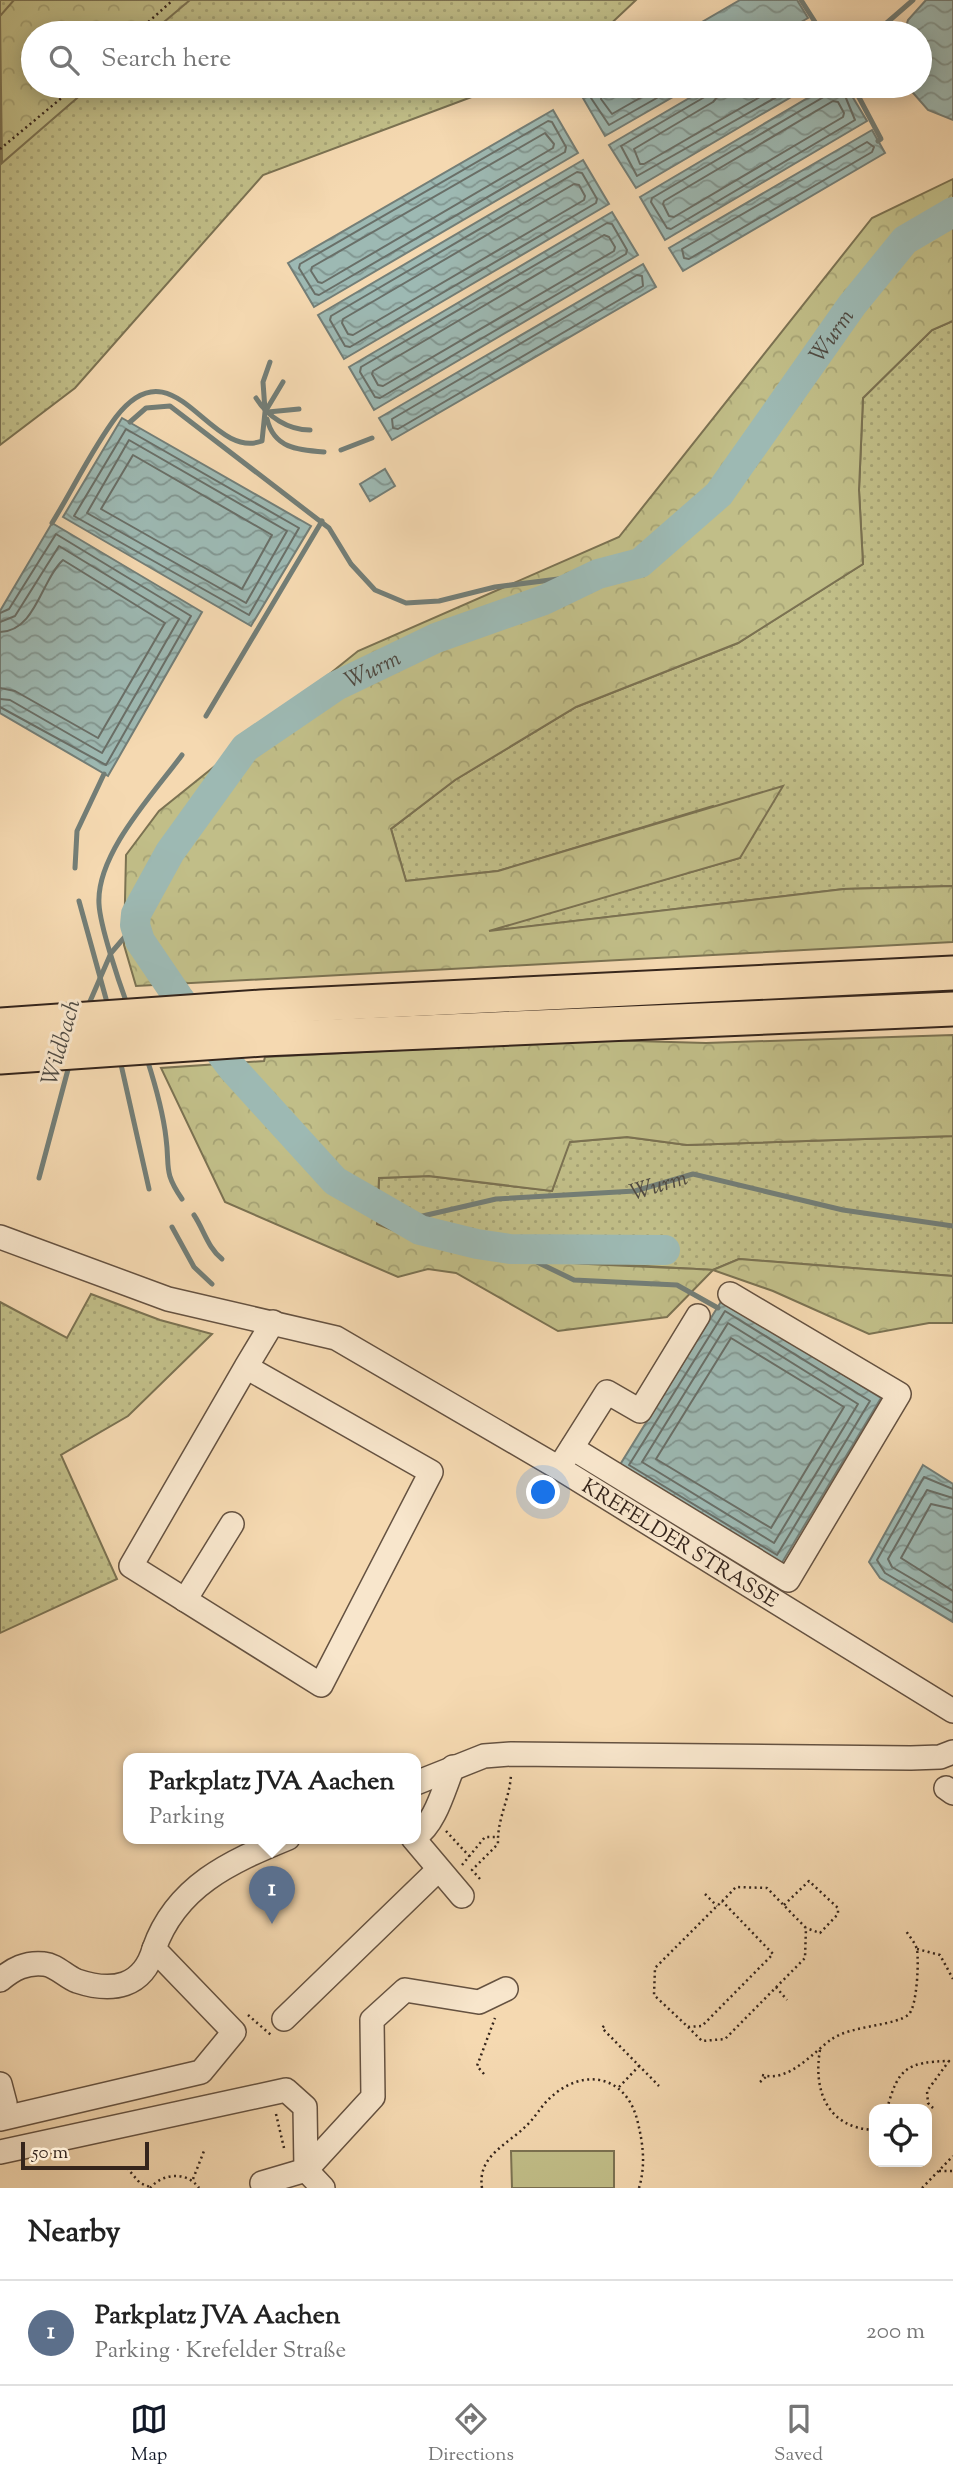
<!DOCTYPE html>
<meta charset="utf-8">
<style>
:root{--surface:#fff;--page:#f2f2f2;--text:#222;--muted:#767676;--line:#e0e0e0;--accent:#111827}
body{margin:0;font-family:"Sorts Mill Goudy",serif;background:var(--page);color:var(--text)}
.controls{position:absolute;right:21px;bottom:21px;display:grid;overflow:hidden;border-radius:14px;box-shadow:0 4px 18px #0003}
.controls button{width:63px;height:63px;display:grid;place-items:center;padding:0;border:0;border-bottom:2px solid var(--line);background:var(--surface);color:var(--text);font:35px sans-serif}
.scale{position:absolute;left:21px;bottom:18px;width:128px;box-sizing:border-box;padding-left:7px;border:4px solid #35251c;border-top:0;font-size:19px;line-height:24px;white-space:nowrap;color:#35251c;-webkit-text-stroke:5px #f8e6cc;paint-order:stroke}
.you{position:absolute;left:544px;top:1493px;width:24px;height:24px;margin:-18px;border:5px solid #fff;border-radius:50%;background:#1a73e8;box-shadow:0 0 0 10px #1a73e833}
.badge{display:grid;place-items:center;width:46px;height:46px;border-radius:50%;background:var(--accent);color:#fff;font-size:23px;font-weight:700}
.pin{position:absolute;translate:-50% -58px;filter:drop-shadow(0 2px 4px #0008)}
.pin::after{content:'';position:absolute;top:37px;width:24px;height:21px;background:inherit;clip-path:polygon(0 0,100% 0,50% 100%)}
.popup{position:absolute;left:123px;top:1753px;width:298px;height:91px;box-sizing:border-box;display:grid;place-content:center;border-radius:14px;background:var(--surface);filter:drop-shadow(0 2px 5px #0005);font-size:23px;white-space:nowrap;color:var(--muted)}
.popup b{font-size:26px;color:var(--text)}
.popup::after{content:'';position:absolute;left:50%;top:100%;margin-left:-14px;border:14px solid transparent;border-top-color:var(--surface)}
.list{margin:0;padding:0;list-style:none}
h2{display:flex;justify-content:space-between;align-items:center;height:91px;margin:0;padding:0 28px;font-size:30px}
h2 small{font-size:23px;font-weight:400;color:var(--muted)}
.list li{display:grid;grid-template-columns:46px 1fr auto;gap:21px;align-items:center;box-sizing:border-box;height:105px;padding:0 28px;border-top:2px solid var(--line)}
.list b{display:block;font-size:26px;white-space:nowrap}
.list p{margin:0;font-size:23px;white-space:nowrap;color:var(--muted)}
.list em{font-size:23px;font-style:normal;color:var(--muted)}
.icon{flex:none;width:38px;height:38px;fill:none;stroke:currentColor;stroke-width:2;stroke-linecap:round;stroke-linejoin:round}
.map{position:relative;flex:none;width:953px;height:2188px;overflow:hidden}
.search{position:absolute;background:var(--surface);box-shadow:0 4px 18px #0003;left:21px;right:21px;top:21px;height:77px;display:flex;align-items:center;gap:18px;box-sizing:border-box;padding:0 24px;border-radius:38px;color:var(--muted);font-size:26px}
.sheet{height:196px;background:var(--surface)}
nav{display:flex;justify-content:space-around;align-items:center;box-sizing:border-box;height:98px;border-top:2px solid var(--line);background:var(--surface);font-size:19px;color:var(--muted)}
nav a{display:grid;justify-items:center;gap:4px}
nav .on{color:var(--accent)}
.map>svg:first-child{display:block}
.grass{fill:url(#grass-dots);stroke:#7b7252;stroke-width:2}
.forest{fill:url(#forest-crowns);stroke:#7b7252;stroke-width:2}
.green{fill:#c1be88;stroke:#7b7252;stroke-width:2}
.water{fill:url(#water-waves);stroke:#737e77;stroke-width:2}
.lines{fill:none;stroke-linecap:round;stroke-linejoin:round}
.shore{stroke:#696f68;stroke-width:2}
.stream{stroke:#737e77;stroke-width:5}
.river{stroke:#9db9b3;stroke-width:30}
.minor-casing{stroke:#655241;stroke-width:26}
.highway-casing{stroke:#35251c;stroke-width:37}
.path{stroke:#35251c;stroke-width:2.5;stroke-dasharray:2 3.5;stroke-linecap:butt}
.minor{stroke:#f8e6cc;stroke-width:23}
.highway{stroke:#f5d9b1;stroke-width:33}
.labels{text-anchor:middle;stroke-width:6;stroke-linejoin:round;paint-order:stroke}
.street-label{font-size:21px;fill:#35251c;stroke:#f8e6cc}
.water-label{font-size:23px;font-style:italic;fill:#4f4a42;stroke:#f8e6cc}
</style>
<div class="map">
<svg width="953" height="2188" viewBox="0 0 953 2188">
<defs>
<pattern id="grass-dots" width="8" height="8" patternUnits="userSpaceOnUse" patternTransform="scale(1.75)"><rect width="8" height="8" fill="#c1be88"/><path d="M2 2h.1M6 6h.1" fill="none" stroke="#a6a375" stroke-width="1.8" stroke-linecap="round"/></pattern>
<pattern id="forest-crowns" width="20" height="18" patternUnits="userSpaceOnUse" patternTransform="scale(1.75)"><rect width="20" height="18" fill="#c1be88"/><path d="M2 6a3 3 0 1 1 6 0M12 15a3 3 0 1 1 6 0" fill="none" stroke="#a6a375"/></pattern>
<pattern id="water-waves" width="16" height="10" patternUnits="userSpaceOnUse" patternTransform="scale(1.75)"><rect width="16" height="10" fill="#9db9b3"/><path d="M0 5q4-4 8 0t8 0" fill="none" stroke="#819691"/></pattern>
</defs>
<rect width="100%" height="100%" fill="#f5d9b1"/>
<filter id="stains"><feTurbulence type="fractalNoise" baseFrequency=".00286" numOctaves="4"/><feColorMatrix values="0 0 0 0 .2 0 0 0 0 .09 0 0 0 0 .02 0 0 0 .5 -.17"/></filter>
<radialGradient id="worn" r=".72"><stop offset=".6" stop-color="#630" stop-opacity="0"/><stop offset="1" stop-color="#630" stop-opacity=".3"/></radialGradient>
<g class="grass">
<path d="M0 0H636L601 33H33V86H501L263 175 75 388 0 445Z"/>
<path d="M953 321V886L844 889 483 932 740 858 713 806 498 871 406 881 391 829 455 780 576 707 738 643 863 564 859 490 863 398 932 330Z"/>
<path d="M953 1136V1276L739 1259 713 1270 491 1257 410 1238 377 1224 379 1178 429 1176 552 1191 569 1142 627 1137 687 1145Z"/>
<path d="M91 1294 160 1320 212 1334 128 1416 61 1455 117 1579 0 1633V1302L67 1338Z"/>
</g>
<g class="forest">
<path d="M14 0H190L151 33H33V86H91L2 163 0 16Z"/>
<path d="M953 179V321L932 330 863 398 859 490 863 564 738 643 576 707 455 780 391 829 406 881 498 871 783 786 740 858 489 931 844 889 953 886V942L136 986 124 945 126 855 159 811 358 651 619 537 872 218Z"/>
<path d="M953 1035V1136L687 1145 627 1137 570 1142 552 1191 429 1176 379 1178 377 1224C483 1268 600 1263 713 1270L739 1259 953 1276V1323H929L869 1334 773 1291 713 1270 667 1317 558 1331 456 1273 428 1269 398 1277 225 1202 161 1068 264 1061 265 1057 600 1040 706 1043Z"/>
</g>
<path class="green" d="M511 2151H614V2188H512Z"/>
<g class="water">
<path d="M740 0H797L808 18 782 33H683Z"/>
<path d="M926 0H953V120L928 110 907 86H920V33H904L908 20Z"/>
<path d="M593 86H692L605 136 580 93Z"/>
<path d="M710 86H810L636 188 609 145Z"/>
<path d="M828 86H846L867 121 665 240 640 197Z"/>
<path d="M553 110 578 153 314 307 288 263Z"/>
<path d="M872 130 885 153 683 271 669 248Z"/>
<path d="M583 160 609 204 344 359 318 315Z"/>
<path d="M612 212 638 255 374 410 349 367Z"/>
<path d="M643 264 656 287 392 440 379 418Z"/>
<path d="M122 418 311 526 251 626 63 517Z"/>
<path d="M385 469 395 486 370 501 360 484Z"/>
<path d="M52 523 202 612 108 776 0 713V611Z"/>
<path d="M722 1300 881 1398 780 1566 618 1468Z"/>
<path d="M923 1465 953 1484V1622L880 1578 869 1562Z"/>
</g>
<g class="lines">
<g class="shore">
<path d="M595 86 591 98 609 125 678 86"/>
<path d="M604 86 601 99 612 114 661 86"/>
<path d="M712 86 708 95 621 146 637 176 796 86"/>
<path d="M721 86 719 95 713 102 634 149 640 164H644L779 86"/>
<path d="M830 86 827 95 652 198 651 202 667 228 671 229 855 120 841 86"/>
<path d="M833 101 838 102 844 113 843 117 674 217 669 216 663 204 664 201Z"/>
<path d="M548 121 552 122 566 147 565 152 319 295 315 294 299 268 300 264Z"/>
<path d="M545 133 554 144 553 148 322 283 318 282 311 271 312 267Z"/>
<path d="M867 142 874 147 872 152 689 259 684 258 682 249Z"/>
<path d="M577 172 582 173 597 199 596 203 350 347 345 346 330 320 331 316Z"/>
<path d="M574 184 579 185 585 196 584 200 353 335 348 334 342 323 343 319Z"/>
<path d="M607 223 612 224 627 250 626 254 380 398 375 397 360 372 361 367Z"/>
<path d="M604 235 609 237 615 247 614 251 383 386 378 385 372 374 373 371Z"/>
<path d="M637 275 642 276 643 286 398 429 393 428 392 419Z"/>
<path d="M126 429 299 528 249 615 74 516Z"/>
<path d="M129 440 287 531 246 603 87 513Z"/>
<path d="M133 455 272 535 242 589 101 509Z"/>
<path d="M0 613 9 609 56 534 191 616 106 765 0 707"/>
<path d="M0 622 15 616 59 546 179 619 102 753 10 700 0 699"/>
<path d="M0 632C36 631 41 580 63 560L165 623 98 738 15 691 0 688"/>
<path d="M725 1311 870 1401 777 1555 629 1465Z"/>
<path d="M728 1323 858 1404 774 1543 642 1462Z"/>
<path d="M731 1338 844 1407 771 1528 656 1459Z"/>
<path d="M953 1489 924 1477 877 1560 885 1573 953 1613"/>
<path d="M953 1498 927 1490 888 1559 892 1567 953 1603"/>
<path d="M953 1509 931 1504 901 1558 953 1591"/>
</g>
<g class="stream">
<path d="M801 0 822 33"/>
<path d="M875 33 913 0"/>
<path d="M853 86 881 139 878 141"/>
<path d="M256 398C268 417 288 430 310 430"/>
<path d="M265 410 263 382 270 362"/>
<path d="M268 412 299 409"/>
<path d="M267 419C274 448 297 450 324 452"/>
<path d="M130 422 146 408 170 406 329 528 351 564 375 590 406 603 439 601 495 587 598 574"/>
<path d="M341 450 372 438"/>
<path d="M52 523C73 489 92 449 116 417 175 341 209 461 262 441L265 412 283 382"/>
<path d="M206 716 322 521"/>
<path d="M75 868 77 831 104 774"/>
<path d="M79 901 108 1006"/>
<path d="M127 1004C119 982 100 926 99 904 96 854 154 793 182 755"/>
<path d="M88 1006 111 953 135 925"/>
<path d="M147 1059C155 1084 163 1111 166 1138 170 1168 163 1171 182 1199"/>
<path d="M120 1060 149 1189"/>
<path d="M39 1178 70 1062"/>
<path d="M194 1215C204 1230 208 1248 222 1259"/>
<path id="s1" d="M401 1221 496 1199 635 1191 693 1174 843 1210 953 1226"/>
<path d="M172 1227 194 1267 212 1284"/>
<path d="M510 1249 574 1280 677 1285 718 1308"/>
</g>
<path class="river" id="s2" d="M665 1250 510 1249 477 1244 420 1230 335 1181 233 1069 178 997 140 941 135 925 136 914 170 852 245 748 336 686 436 638 544 600 598 574 640 563 719 494 852 305 905 240 953 212"/>
<g class="minor-casing">
<g id="minor">
<path id="s3" d="M0 1237 168 1299 336 1338 559 1468 953 1711"/>
<path d="M246 1367 131 1566 321 1685 431 1472 246 1367 273 1322"/>
<path d="M572 1448 788 1580 899 1394 730 1294"/>
<path d="M564 1460 607 1392 640 1411 698 1316"/>
<path d="M185 1600 232 1524"/>
<path d="M416 1783 484 1756 511 1754 911 1758 940 1757 953 1752"/>
<path d="M946 1788 953 1793"/>
<path d="M416 1836C435 1824 444 1788 453 1767"/>
<path d="M413 1838 462 1896"/>
<path d="M0 1980C13 1969 26 1962 44 1964 56 1965 66 1977 77 1981 113 1993 143 1987 154 1949"/>
<path d="M284 2019 438 1870"/>
<path d="M0 2084 5 2103"/>
<path d="M0 2119 201 2072 234 2032 154 1949C176 1886 230 1862 288 1838"/>
<path d="M0 2152 286 2090 305 2107 306 2170 323 2188"/>
<path d="M262 2183 306 2170 373 2097 372 2020 405 1990 479 2002 506 1989"/>
</g>
</g>
<g class="highway-casing">
<g id="highway">
<path d="M0 1025 261 1007 953 973"/>
<path d="M0 1057 263 1039 953 1009"/>
</g>
</g>
<g class="path">
<path d="M136 33 173 0"/>
<path d="M0 149 76 86"/>
<path d="M446 1831 470 1857"/>
<path d="M462 1865 485 1837H497"/>
<path d="M480 1879 472 1870 498 1844C497 1818 510 1799 511 1774"/>
<path d="M705 1894 717 1906"/>
<path d="M784 1905 809 1881 838 1908V1914L820 1933 806 1928"/>
<path d="M917 1949 940 1955 953 1979"/>
<path d="M776 1987 787 2000"/>
<path d="M248 2015 271 2035"/>
<path d="M604 2026 602 2028 659 2086"/>
<path d="M688 2027 702 2041 725 2039 805 1958 806 1928 767 1888 736 1887C730 1893 724 1900 717 1906L655 1968 654 1995 688 2027 702 2026 773 1954 722 1901"/>
<path d="M820 2050C813 2090 827 2128 874 2130"/>
<path d="M484 2074 477 2066 495 2018"/>
<path d="M762 2075C789 2083 813 2052 832 2039 852 2025 897 2026 909 2014 917 2006 919 1961 917 1950 916 1944 910 1937 906 1931"/>
<path d="M760 2082 767 2076"/>
<path d="M619 2087 641 2064"/>
<path d="M887 2109C898 2068 907 2062 949 2061L927 2091 928 2103 933 2108"/>
<path d="M276 2114 284 2148"/>
<path d="M127 2168 140 2183 150 2187"/>
<path d="M939 2171H953"/>
<path d="M193 2179 204 2151"/>
<path d="M150 2188C163 2173 187 2171 199 2188"/>
<path d="M482 2188C477 2156 507 2145 526 2126 535 2118 541 2106 550 2098 583 2067 625 2075 637 2119 643 2143 646 2164 639 2188"/>
<path d="M922 2188 953 2156"/>
</g>
<use href="#minor" class="minor"/>
<use href="#highway" class="highway"/>
</g>
<g class="labels">
<g class="street-label">
<text dy="7" stroke="none"><textPath href="#s3" startOffset="752">KREFELDER STRASSE</textPath></text>
</g>
<g class="water-label">
<text dy="8" stroke="none"><textPath href="#s2" startOffset="1620">Wurm</textPath></text>
<text dy="8" stroke="none"><textPath href="#s2" startOffset="1032">Wurm</textPath></text>
<text transform="translate(60 1042) rotate(-74)" y="8">Wildbach</text>
<text dy="8" stroke="none"><textPath href="#s1" startOffset="261">Wurm</textPath></text>
</g>
</g>
<rect width="100%" height="100%" filter="url(#stains)"/>
<rect width="100%" height="100%" fill="url(#worn)"/>
</svg>
<div class="controls">
<button><svg class="icon" aria-label="locate" viewBox="0 0 24 24"><circle cx="12" cy="12" r="6"/><path d="M12 2v4M12 18v4M2 12h4M18 12h4"/></svg></button>
</div>
<div class="scale">50 m</div>
<div class="you"></div>
<div class="pin badge" style="left:272px;top:1924px;background:#5c6f8a">1</div>
<div class="popup"><b>Parkplatz JVA Aachen</b>Parking</div>
<div class="search"><svg class="icon" aria-label="search" viewBox="0 0 24 24"><circle cx="10" cy="10" r="6"/><path d="M15 15l6 6"/></svg>Search here</div>
</div>
<section class="sheet">
<h2>Nearby<small></small></h2>
<ul class="list">
<li><span class="badge" style="background:#5c6f8a">1</span><div><b>Parkplatz JVA Aachen</b><p>Parking · Krefelder Straße</p></div><em>200 m</em></li>
</ul>
</section>
<nav>
<a class="on"><svg class="icon" aria-label="map" viewBox="0 0 24 24"><path d="M3 6l6-2 6 2 6-2v14l-6 2-6-2-6 2zM9 4v14M15 6v14"/></svg>Map</a>
<a><svg class="icon" aria-label="directions" viewBox="0 0 24 24"><path d="M12 3l9 9-9 9-9-9zM9 14v-3h6M13 9l2 2-2 2"/></svg>Directions</a>
<a><svg class="icon" aria-label="saved" viewBox="0 0 24 24"><path d="M7 4h10v16l-5-4-5 4z"/></svg>Saved</a>
</nav>
